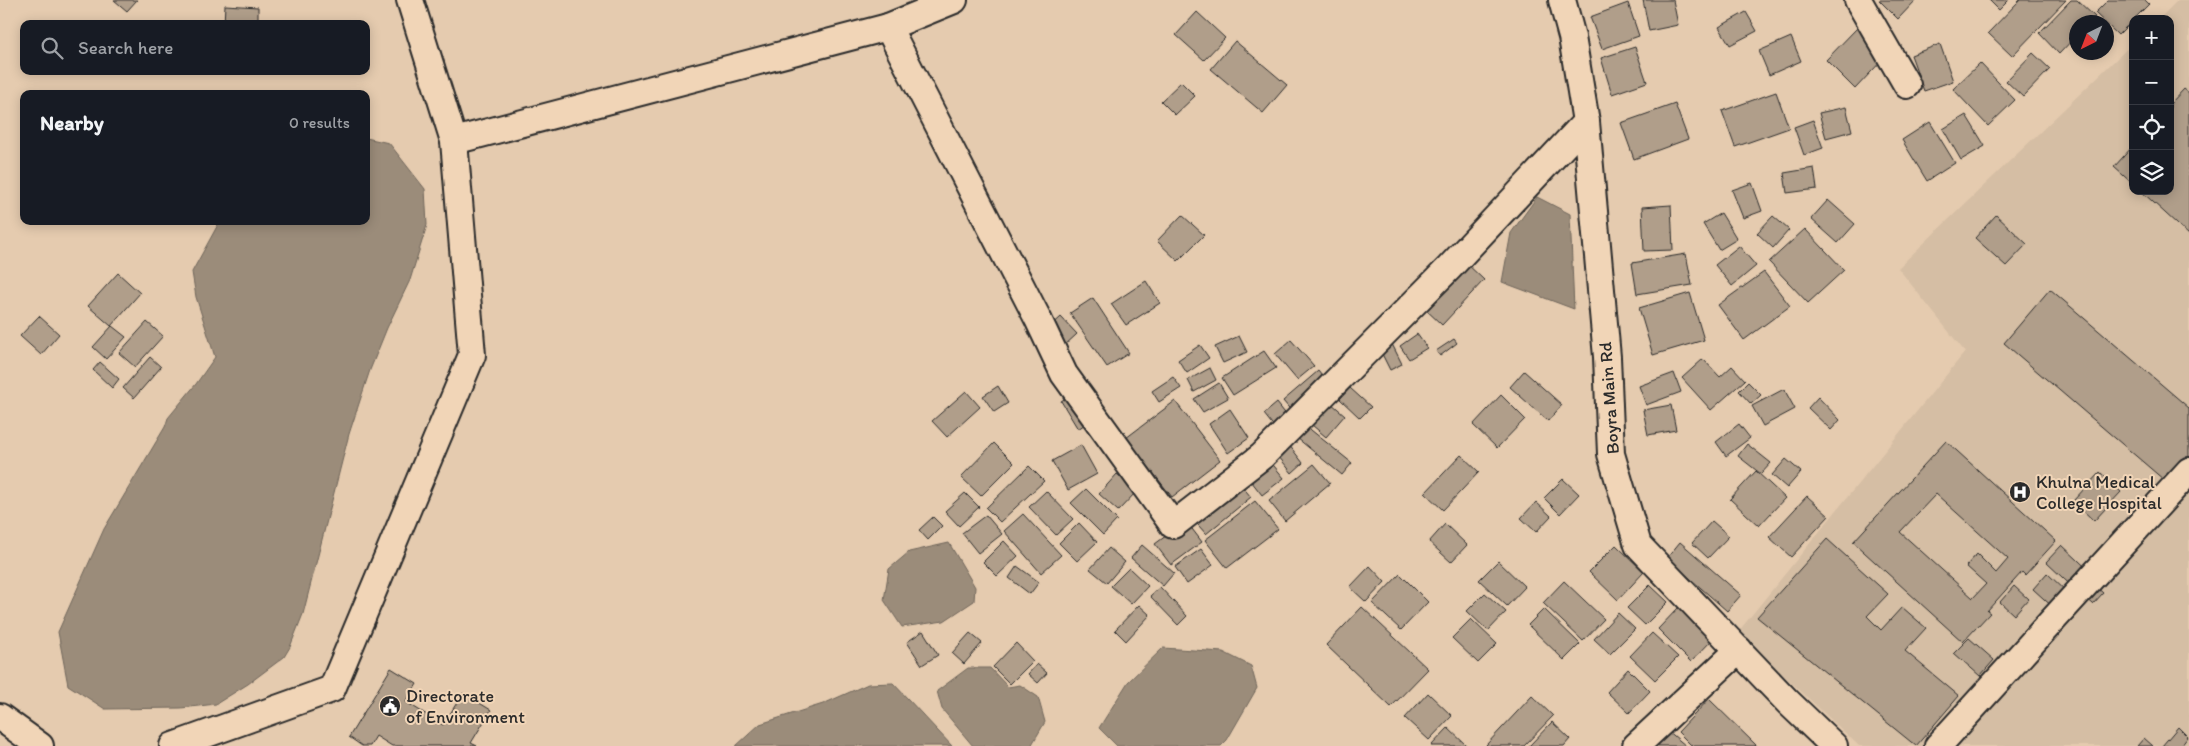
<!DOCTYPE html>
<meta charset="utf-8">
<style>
:root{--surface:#171b24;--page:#20242c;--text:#f1f3f6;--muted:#9ea1a6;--line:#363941}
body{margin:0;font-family:Itim,sans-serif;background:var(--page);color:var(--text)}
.controls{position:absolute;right:15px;top:15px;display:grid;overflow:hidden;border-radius:10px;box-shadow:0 2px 12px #0003}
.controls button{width:45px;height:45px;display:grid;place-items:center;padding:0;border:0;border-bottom:1px solid var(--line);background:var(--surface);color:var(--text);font:25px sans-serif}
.compass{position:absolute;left:2069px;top:15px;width:45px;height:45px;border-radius:50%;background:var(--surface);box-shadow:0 2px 12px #0003;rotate:222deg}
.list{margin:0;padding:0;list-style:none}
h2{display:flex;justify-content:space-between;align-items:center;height:65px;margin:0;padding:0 20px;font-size:21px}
h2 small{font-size:16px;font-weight:400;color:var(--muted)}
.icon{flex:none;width:28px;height:28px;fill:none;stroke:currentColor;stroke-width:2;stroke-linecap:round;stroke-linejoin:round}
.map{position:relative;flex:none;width:2189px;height:746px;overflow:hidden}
.search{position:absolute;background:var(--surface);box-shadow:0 2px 12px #0003;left:20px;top:20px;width:350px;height:55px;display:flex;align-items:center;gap:12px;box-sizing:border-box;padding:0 18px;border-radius:10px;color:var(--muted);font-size:19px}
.panel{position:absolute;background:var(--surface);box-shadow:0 2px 12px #0003;left:20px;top:90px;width:350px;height:135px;border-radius:10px}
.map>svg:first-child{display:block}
.built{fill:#d5bea4}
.water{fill:#9b8c7a;stroke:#6e655a}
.building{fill:#b09e8a;stroke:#2b2b2b;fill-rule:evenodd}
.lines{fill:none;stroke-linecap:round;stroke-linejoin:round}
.minor-casing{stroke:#2b2b2b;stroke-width:30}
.minor{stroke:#f1d5b7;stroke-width:26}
.labels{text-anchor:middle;stroke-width:4;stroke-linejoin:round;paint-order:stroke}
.street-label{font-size:18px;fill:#2b2b2b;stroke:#f1d5b7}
.poi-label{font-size:18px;fill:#2b2b2b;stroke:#f1d5b7;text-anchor:start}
</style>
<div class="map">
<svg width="2189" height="746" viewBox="0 0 2189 746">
<rect width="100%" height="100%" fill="#e5cbaf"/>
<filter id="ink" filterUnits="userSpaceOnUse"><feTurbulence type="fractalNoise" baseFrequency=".02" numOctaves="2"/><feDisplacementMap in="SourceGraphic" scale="10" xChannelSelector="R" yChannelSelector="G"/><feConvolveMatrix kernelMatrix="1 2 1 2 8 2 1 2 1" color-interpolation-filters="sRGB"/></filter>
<g filter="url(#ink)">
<path class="built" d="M2178 0H2189V746H1859L1738 632 1965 352 1898 268 2133 43V191H2170V19H2159Z"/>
<g class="water">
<path d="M366 138 389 143 425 189 427 225 410 280 387 328 370 370 349 434 303 614 290 647 284 657 248 684 216 704 181 708 105 709 68 685 58 632 104 529 165 427 168 418 196 384 215 357 196 297 192 272 220 221H366Z"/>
<path d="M1537 197 1570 214 1574 309 1502 282 1511 233Z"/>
<path d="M949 543 975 587 974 601 944 621 902 627 884 600 889 569 909 552Z"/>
<path d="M1163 648 1223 652 1251 666 1257 688 1227 740 1221 746H1117L1099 728 1128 682Z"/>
<path d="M968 668H990L1008 687 1020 685 1038 697 1045 722 1031 746H973L942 709 937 691Z"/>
<path d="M893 683 952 746H736L760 724 823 704 868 684Z"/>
</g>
<g class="building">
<path d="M114 0H137L127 11Z"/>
<path d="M1643 0H1673L1678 25 1649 31Z"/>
<path d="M1879 0H1916L1898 19Z"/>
<path d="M1989 0H2009L1999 10Z"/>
<path d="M2020 0H2066L2012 56 1988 33Z"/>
<path d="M2071 0H2077L2095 17 2090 22H2076V36L2059 54 2039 33Z"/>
<path d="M2108 0H2145L2149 4 2118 35 2095 13Z"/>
<path d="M1628 3 1639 36 1602 49 1590 17Z"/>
<path d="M225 5 258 7V24H224Z"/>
<path d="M1197 12 1225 38 1204 60 1176 35Z"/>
<path d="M1746 12 1757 31 1730 45 1719 27Z"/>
<path d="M1858 27 1887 55 1855 89 1826 60Z"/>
<path d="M1791 37 1801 61 1769 75 1759 51Z"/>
<path d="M1235 41 1287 85 1263 113 1211 69Z"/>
<path d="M1940 44 1953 81 1924 91 1911 55Z"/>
<path d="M1635 47 1647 82 1612 94 1601 58Z"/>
<path d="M2033 53 2050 69 2023 97 2006 81Z"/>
<path d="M1980 63 2015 100 1988 126 1953 89Z"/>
<path d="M1181 82 1195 96 1175 115 1161 101Z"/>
<path d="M2184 89 2189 93V235L2141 191H2170V104Z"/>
<path d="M1776 92 1789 128 1735 147 1722 111Z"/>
<path d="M1675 104 1688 139 1634 159 1621 123Z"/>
<path d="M1846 107 1852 131 1826 138 1819 113Z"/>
<path d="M1966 115 1985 146 1961 160 1943 129Z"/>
<path d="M1813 120 1823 148 1804 155 1794 127Z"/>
<path d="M1930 122 1955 163 1927 181 1902 140Z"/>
<path d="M2133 146V184L2114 167Z"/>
<path d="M1814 168 1817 189 1787 193 1784 173Z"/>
<path d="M1752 183 1762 211 1743 218 1732 190Z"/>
<path d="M1828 200 1855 224 1838 243 1811 219Z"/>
<path d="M1671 205 1673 250 1644 251 1642 207Z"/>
<path d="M1721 213 1737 239 1719 250 1703 224Z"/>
<path d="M1182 215 1204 235 1178 261 1157 241Z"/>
<path d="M1996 215 2027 244 2006 266 1975 238Z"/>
<path d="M1773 216 1789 230 1773 248 1757 233Z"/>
<path d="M1805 229 1844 270 1808 303 1769 262Z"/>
<path d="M1739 246 1756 266 1732 286 1715 265Z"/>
<path d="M1686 254 1692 285 1637 294 1632 263Z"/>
<path d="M1465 262 1484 280 1442 325 1423 307Z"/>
<path d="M1764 272 1790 306 1744 340 1718 305Z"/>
<path d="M118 273 140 293 111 326 88 306Z"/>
<path d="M1146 281 1160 303 1126 325 1111 304Z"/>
<path d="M2050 289 2189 408V464L2171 486 2004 343Z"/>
<path d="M1690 293 1704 340 1653 355 1639 308Z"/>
<path d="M1093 298 1129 353 1107 367 1070 313Z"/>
<path d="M39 316 59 334 41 355 20 336Z"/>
<path d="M1061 317 1077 334 1064 346 1049 328Z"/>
<path d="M147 322 163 336 135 367 119 353Z"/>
<path d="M112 326 126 337 106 359 93 347Z"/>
<path d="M1417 334 1427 348 1409 359 1400 346Z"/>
<path d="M1239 336 1247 352 1223 363 1215 347Z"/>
<path d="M1454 339 1457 343 1440 356 1436 351Z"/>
<path d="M1291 340 1314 366 1297 380 1275 354Z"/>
<path d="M1392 344 1402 364 1390 370 1380 350Z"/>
<path d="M1200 345 1209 358 1187 373 1178 360Z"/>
<path d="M1264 351 1276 368 1233 395 1222 378Z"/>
<path d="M150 357 161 367 134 398 123 388Z"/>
<path d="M1703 359 1720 377 1732 366 1745 380 1711 410 1682 378Z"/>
<path d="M100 362 119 379 112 388 93 370Z"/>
<path d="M1210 368 1216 380 1194 392 1188 380Z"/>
<path d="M1318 371 1329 385 1294 414 1283 401Z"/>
<path d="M1524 371 1562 405 1548 421 1510 387Z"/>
<path d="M1674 373 1681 392 1646 405 1639 386Z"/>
<path d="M1173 377 1181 388 1159 402 1152 391Z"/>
<path d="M1748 382 1761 395 1751 404 1739 391Z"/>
<path d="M1219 383 1228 398 1203 412 1194 399Z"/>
<path d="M998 386 1008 403 994 412 983 396Z"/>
<path d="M1350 388 1371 407 1360 418 1340 399Z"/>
<path d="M1784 389 1795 409 1763 426 1752 406Z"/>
<path d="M966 391 980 407 947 437 932 421Z"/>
<path d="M1074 393 1091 420 1078 429 1061 401Z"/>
<path d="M1501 395 1525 419 1497 448 1473 425Z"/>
<path d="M1818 397 1840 420 1831 430 1808 408Z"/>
<path d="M1175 401 1220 460 1172 497 1126 438Z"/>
<path d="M1277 403 1288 417 1275 428 1264 414Z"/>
<path d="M1331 403 1345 415 1326 437 1312 425Z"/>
<path d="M1671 405 1676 430 1648 435 1643 410Z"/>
<path d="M1230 409 1249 438 1228 453 1209 424Z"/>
<path d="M1739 424 1750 438 1726 456 1716 442Z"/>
<path d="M1306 426 1352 463 1342 475 1297 438Z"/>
<path d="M1286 441 1303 463 1292 473 1274 451Z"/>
<path d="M1946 441 2056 541 2025 575 2022 572 1987 611 1990 613 1963 642 1853 542ZM1936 494 2008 559 1996 573 1977 554 1966 566 1986 584 1973 598 1900 532Z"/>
<path d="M994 443 1014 463 981 496 961 477Z"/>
<path d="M1747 444 1771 463 1761 474 1738 456Z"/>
<path d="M1081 445 1097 474 1068 490 1052 461Z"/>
<path d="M1461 455 1479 472 1443 510 1425 493Z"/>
<path d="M1786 459 1801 472 1787 488 1772 475Z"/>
<path d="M1269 460 1284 478 1262 495 1248 477Z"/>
<path d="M1314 464 1330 483 1285 521 1269 501Z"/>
<path d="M1029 466 1044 481 1000 522 986 508Z"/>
<path d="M1756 471 1785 498 1759 526 1730 499Z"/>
<path d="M2100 472 2121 492 2094 521 2073 501Z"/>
<path d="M1117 474 1137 491 1118 511 1099 494Z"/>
<path d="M1236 479 1251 497 1206 534 1191 517Z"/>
<path d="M1563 479 1579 494 1560 514 1544 498Z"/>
<path d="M1086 489 1117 520 1103 535 1071 503Z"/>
<path d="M1046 491 1073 519 1056 535 1029 507Z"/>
<path d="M965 493 979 507 959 526 945 511Z"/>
<path d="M1807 496 1829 516 1791 557 1769 537Z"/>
<path d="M1255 501 1278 529 1227 568 1205 540Z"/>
<path d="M1536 502 1551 516 1536 532 1521 518Z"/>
<path d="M1023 514 1061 555 1041 573 1004 531Z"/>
<path d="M986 515 1002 534 978 553 962 533Z"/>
<path d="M933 517 942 526 928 540 919 530Z"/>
<path d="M1186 521 1202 542 1171 565 1155 544Z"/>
<path d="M1712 521 1729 536 1708 558 1692 543Z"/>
<path d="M1079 523 1097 542 1077 561 1059 543Z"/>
<path d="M1445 524 1467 545 1451 562 1429 542Z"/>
<path d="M1827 539 1888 594 1867 616 1881 630 1902 607 1926 628 1905 651 1959 696 1916 746 1757 617Z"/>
<path d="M1004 541 1018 556 997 576 983 562Z"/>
<path d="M1680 542 1741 595 1727 611 1667 558Z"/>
<path d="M1142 545 1174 573 1163 586 1131 558Z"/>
<path d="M1616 545 1644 572 1618 600 1589 572Z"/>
<path d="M2062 545 2095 576 2079 593 2046 562Z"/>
<path d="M1109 548 1125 562 1107 583 1090 569Z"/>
<path d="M1201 549 1213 565 1187 584 1175 567Z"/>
<path d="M1498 561 1525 587 1507 606 1479 580Z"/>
<path d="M1017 566 1039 582 1030 594 1009 578Z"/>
<path d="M1370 566 1385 582 1366 602 1350 587Z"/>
<path d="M1129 568 1148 586 1131 604 1111 586Z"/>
<path d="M2047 573 2069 594 2055 609 2033 589Z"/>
<path d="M1400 574 1428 602 1401 630 1372 603Z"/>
<path d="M1564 581 1604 619 1583 641 1543 603Z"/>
<path d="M1650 585 1668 602 1645 625 1627 608Z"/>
<path d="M2014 586 2028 599 2014 615 2000 602Z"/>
<path d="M2095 586 2103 593 2093 604 2085 597Z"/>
<path d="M1160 587 1187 616 1178 625 1150 596Z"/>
<path d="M1485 593 1506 612 1488 631 1467 611Z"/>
<path d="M1139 605 1150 615 1126 641 1115 630Z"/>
<path d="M1362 607 1428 669 1391 707 1326 645Z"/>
<path d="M1679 607 1713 639 1691 662 1658 629Z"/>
<path d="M1544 609 1580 644 1564 660 1528 625Z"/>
<path d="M1618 613 1635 629 1610 654 1594 639Z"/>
<path d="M1471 619 1497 644 1478 663 1452 638Z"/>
<path d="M923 631 938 655 922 665 907 642Z"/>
<path d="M970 633 982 643 964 664 952 653Z"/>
<path d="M1652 633 1678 657 1655 680 1630 656Z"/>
<path d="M1969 638 1994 660 1980 676 1954 653Z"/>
<path d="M1016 643 1033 661 1010 684 993 667Z"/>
<path d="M1037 664 1047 673 1038 683 1028 674Z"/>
<path d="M391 668 417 684 406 702 443 725 463 693 491 710 471 743 477 746H392L376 736 370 746H362L349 737Z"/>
<path d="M1628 669 1650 691 1629 713 1607 692Z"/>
<path d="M1428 693 1452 716 1429 740 1405 718Z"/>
<path d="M1532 696 1553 716 1524 746H1487L1486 745Z"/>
<path d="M1709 699 1757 746H1692L1678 732Z"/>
<path d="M1552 722 1570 739 1564 746H1529Z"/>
<path d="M2178 727 2188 737 2181 746H2162Z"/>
<path d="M1448 728 1466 745 1465 746H1431Z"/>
<path d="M1667 730 1686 746H1658L1655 743Z"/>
<path d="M2144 738 2153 746H2137Z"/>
</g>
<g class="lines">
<g class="minor-casing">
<g id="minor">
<path d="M1562 0 1572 37 1586 122 1607 357 1611 454 1638 545 1788 702 1834 746"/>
<path d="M1858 0 1907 85"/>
<path d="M888 27 954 0"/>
<path d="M454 141 888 27 1038 319 1064 374 1173 525 1262 456 1449 268 1586 122"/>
<path d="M0 717 40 746"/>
<path d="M173 746 332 689 472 355 454 141 410 0"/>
<path d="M1636 746 1739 650"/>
<path d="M1938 746 2189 471"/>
</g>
</g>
<use href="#minor" class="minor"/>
</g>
</g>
<defs>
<g id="hospital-disc" transform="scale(1.125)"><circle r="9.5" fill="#2b2b2b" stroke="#f1d5b7"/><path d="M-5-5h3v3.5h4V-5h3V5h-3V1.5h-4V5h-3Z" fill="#fff"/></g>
<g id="civic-disc" transform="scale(1.125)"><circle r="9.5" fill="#2b2b2b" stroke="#f1d5b7"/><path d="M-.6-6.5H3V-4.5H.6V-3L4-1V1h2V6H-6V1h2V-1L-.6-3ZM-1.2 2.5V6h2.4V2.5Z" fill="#fff"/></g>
</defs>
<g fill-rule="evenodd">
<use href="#hospital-disc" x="2020" y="492"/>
<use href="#civic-disc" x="390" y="706"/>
</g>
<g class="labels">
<g class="street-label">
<text transform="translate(1609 398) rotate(-94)" y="6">Boyra Main Rd</text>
</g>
<g class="poi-label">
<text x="2036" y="488">Khulna Medical<tspan x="2036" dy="21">College Hospital</tspan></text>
<text x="406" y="702">Directorate<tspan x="406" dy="21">of Environment</tspan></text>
</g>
</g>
</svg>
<div class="controls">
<button>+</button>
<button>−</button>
<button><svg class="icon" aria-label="locate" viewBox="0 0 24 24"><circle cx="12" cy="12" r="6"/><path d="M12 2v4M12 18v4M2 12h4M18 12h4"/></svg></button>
<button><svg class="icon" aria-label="layers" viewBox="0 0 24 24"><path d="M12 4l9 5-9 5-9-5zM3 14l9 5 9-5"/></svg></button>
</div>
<svg class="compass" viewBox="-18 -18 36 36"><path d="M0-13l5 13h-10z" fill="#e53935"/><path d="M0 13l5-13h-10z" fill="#9ea1a6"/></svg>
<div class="search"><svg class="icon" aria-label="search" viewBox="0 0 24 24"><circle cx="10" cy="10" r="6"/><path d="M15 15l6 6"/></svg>Search here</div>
<section class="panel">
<h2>Nearby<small>0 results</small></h2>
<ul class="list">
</ul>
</section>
</div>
